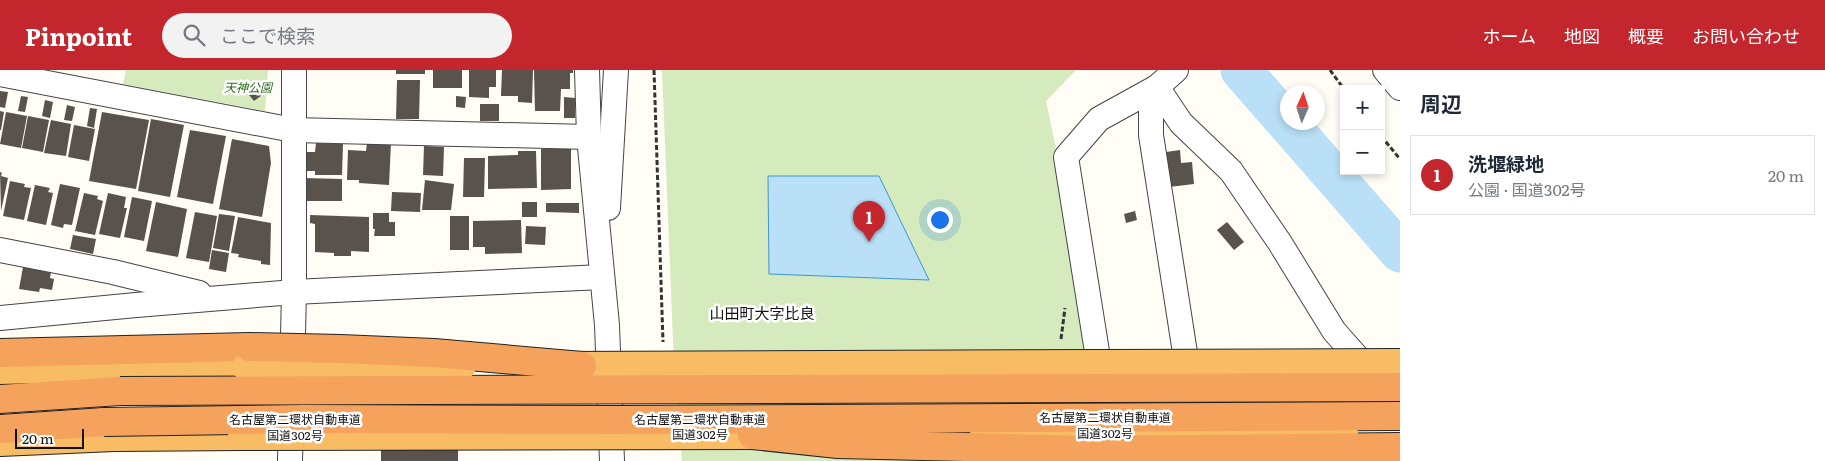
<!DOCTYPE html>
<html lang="ja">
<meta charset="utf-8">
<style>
:root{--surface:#fff;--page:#f2f2f3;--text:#1f2937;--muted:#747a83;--line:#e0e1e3;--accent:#c4262e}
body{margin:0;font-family:Literata,"Noto Sans JP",serif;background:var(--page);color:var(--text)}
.controls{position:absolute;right:15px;top:15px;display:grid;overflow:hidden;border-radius:0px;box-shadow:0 2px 8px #0003}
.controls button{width:45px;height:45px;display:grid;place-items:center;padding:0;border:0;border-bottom:1px solid var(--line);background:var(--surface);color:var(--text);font:25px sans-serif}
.compass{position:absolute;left:1280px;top:15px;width:45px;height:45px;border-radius:50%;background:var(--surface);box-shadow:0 2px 8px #0003;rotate:3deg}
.scale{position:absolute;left:15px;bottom:12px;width:69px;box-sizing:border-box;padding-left:5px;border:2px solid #111;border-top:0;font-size:14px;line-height:18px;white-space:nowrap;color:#111;-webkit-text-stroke:4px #fff;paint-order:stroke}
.you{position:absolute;left:939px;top:149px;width:18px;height:18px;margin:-12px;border:4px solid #fff;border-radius:50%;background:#1a73e8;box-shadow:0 0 0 8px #1a73e833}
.badge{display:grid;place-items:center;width:32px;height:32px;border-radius:50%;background:var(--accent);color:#fff;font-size:16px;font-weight:700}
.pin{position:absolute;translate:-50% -41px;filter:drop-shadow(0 1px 2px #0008)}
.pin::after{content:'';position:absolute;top:26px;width:18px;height:15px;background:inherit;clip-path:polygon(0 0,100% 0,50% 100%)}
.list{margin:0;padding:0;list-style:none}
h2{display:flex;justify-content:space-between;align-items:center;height:65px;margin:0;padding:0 20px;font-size:21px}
h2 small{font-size:16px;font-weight:400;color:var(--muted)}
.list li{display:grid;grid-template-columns:32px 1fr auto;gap:15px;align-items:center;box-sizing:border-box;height:80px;margin:0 10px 10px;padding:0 10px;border:1px solid var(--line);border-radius:0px}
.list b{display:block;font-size:19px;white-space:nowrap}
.list p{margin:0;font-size:16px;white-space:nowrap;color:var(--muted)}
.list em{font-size:16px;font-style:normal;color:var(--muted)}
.icon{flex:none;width:28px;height:28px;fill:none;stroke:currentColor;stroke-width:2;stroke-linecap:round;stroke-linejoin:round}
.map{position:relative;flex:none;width:1400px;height:391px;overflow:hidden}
header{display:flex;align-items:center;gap:30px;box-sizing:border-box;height:70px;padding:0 25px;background:var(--accent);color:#fff}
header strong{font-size:24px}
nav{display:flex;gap:28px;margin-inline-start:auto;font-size:18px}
.search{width:350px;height:45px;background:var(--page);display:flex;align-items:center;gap:12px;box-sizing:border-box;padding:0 18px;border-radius:28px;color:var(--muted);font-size:19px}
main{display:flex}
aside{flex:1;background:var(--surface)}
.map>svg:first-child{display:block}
.green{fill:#d5ebbd}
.water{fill:#b9e0f7;stroke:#3f96cf}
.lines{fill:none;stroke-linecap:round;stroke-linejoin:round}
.river{stroke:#b9e0f7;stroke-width:41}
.building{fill:#5a524d}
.minor-casing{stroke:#444;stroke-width:26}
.trunk-casing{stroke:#222;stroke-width:30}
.motorway-casing{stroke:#222;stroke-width:30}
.path{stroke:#333;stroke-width:3;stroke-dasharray:5 2.5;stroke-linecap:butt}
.minor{stroke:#fff;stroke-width:24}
.trunk{stroke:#f7bc64;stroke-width:28}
.motorway{stroke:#f5a25d;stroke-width:28}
.trunk-bridge-casing{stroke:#222;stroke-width:30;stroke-linecap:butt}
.motorway-bridge-casing{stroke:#222;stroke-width:30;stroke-linecap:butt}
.trunk-bridge{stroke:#f7bc64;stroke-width:28}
.motorway-bridge{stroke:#f5a25d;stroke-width:28}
.labels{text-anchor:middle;stroke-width:5;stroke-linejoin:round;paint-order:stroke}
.park-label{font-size:12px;font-style:italic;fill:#2f6b1f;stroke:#fff}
.street-label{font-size:12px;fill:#111;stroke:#fff}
.quarter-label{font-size:15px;fill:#111;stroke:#fff}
</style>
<header>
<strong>Pinpoint</strong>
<div class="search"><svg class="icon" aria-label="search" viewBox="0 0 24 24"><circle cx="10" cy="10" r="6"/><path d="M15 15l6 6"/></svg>ここで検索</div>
<nav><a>ホーム</a><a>地図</a><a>概要</a><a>お問い合わせ</a></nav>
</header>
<main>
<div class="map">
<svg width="1400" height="391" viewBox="0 0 1400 391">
<rect width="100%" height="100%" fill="#fffdf5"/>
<g class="green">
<path d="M126 0H268L265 41 123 14Z"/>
<path d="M662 0H1076L1046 31 1055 74 1100 391H682L673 271Z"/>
</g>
<path class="water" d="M768 106H879L929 210 769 204Z"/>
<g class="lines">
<path class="river" d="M1241 0 1400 182"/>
</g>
<g class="building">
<rect x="396" y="0" width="29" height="4"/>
<rect x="433" y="0" width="29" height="18"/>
<path d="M469 0H496V17H489V28L469 27Z"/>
<path d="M502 0H533L532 33 518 32V26H501Z"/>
<path d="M534 0H573V3H570V19H561L560 41H535Z"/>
<path d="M397 10H420L419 49H396Z"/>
<path d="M260 16 265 23 254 31 249 25Z"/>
<path d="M0 21 8 22 5 38 0 37Z"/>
<path d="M21 26 28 27 25 42 18 41Z"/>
<path d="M456 26 466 27 465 38 456 37Z"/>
<path d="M564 27 575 28V48H564Z"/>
<path d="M45 30 53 32 50 48 42 46Z"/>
<rect x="480" y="34" width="19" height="17"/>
<path d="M67 35 75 37 72 51 64 50Z"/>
<path d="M90 38 97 39 94 58 87 56Z"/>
<path d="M0 41 4 42 1 60H0Z"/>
<path d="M6 42 27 46 21 78 0 74Z"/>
<path d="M102 42 149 50 136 119 89 111Z"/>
<path d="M28 46 49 50 43 82 22 78Z"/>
<path d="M151 49 184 55 170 127 138 121Z"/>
<path d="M51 50 71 54 66 86 44 83Z"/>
<path d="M74 55 95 59 89 91 68 87Z"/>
<path d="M190 60 226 66 213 134 177 127Z"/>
<path d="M232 69 269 76 271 93 262 147 219 139Z"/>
<path d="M367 72 391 73 389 115 359 113V110H347L348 80 366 81Z"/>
<path d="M316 73 343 74 342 105H315V101H303V82H315Z"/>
<path d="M424 76 444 77 443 106 423 105Z"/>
<path d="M541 79H571V119L541 120Z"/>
<path d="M1180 80 1181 93 1192 92 1194 114 1169 117 1166 82Z"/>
<path d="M518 81H536L537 118 488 119V86L518 85Z"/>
<path d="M464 88H485L484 127H463Z"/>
<path d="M0 102 2 103 1 106 8 108 1 141Z"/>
<path d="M304 108 342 109V131H307V116H304Z"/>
<path d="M425 110 454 114 451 140H422Z"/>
<path d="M10 111 25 114 24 117 31 118 24 150 3 146Z"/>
<path d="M60 114 80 118 72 155 64 154 63 158 51 155Z"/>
<path d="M35 115 50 118 48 122 53 123 46 155 27 151Z"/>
<path d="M392 122 421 123 420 142 391 141Z"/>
<path d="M84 123 98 126 97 129 103 131 95 165 75 161Z"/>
<path d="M108 123 126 127 124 138H127L120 168 99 164Z"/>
<path d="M132 127 152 131 144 171 124 167Z"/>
<path d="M156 132 187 139 178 187 146 181Z"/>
<rect x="522" y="132" width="15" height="15"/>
<path d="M546 133H579V143L546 142Z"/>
<path d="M1135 141 1137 150 1126 153 1124 144Z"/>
<path d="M195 142 217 146 209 192 186 188Z"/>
<path d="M373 143H389V152H395V166H374L375 159H373Z"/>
<path d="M219 144 235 146 229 181 213 178Z"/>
<path d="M310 145 369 147V182L351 181V186H334V183L315 182V154L310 153Z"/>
<rect x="450" y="146" width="19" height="34"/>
<path d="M238 147 271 153 270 195 261 194V191L238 187 239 184 231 183Z"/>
<path d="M521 150 522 183 485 184V177H473V151Z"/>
<path d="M1227 152 1244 172 1234 180 1217 160Z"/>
<path d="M526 156 546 157 545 175 525 174Z"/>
<path d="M73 165 96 169 93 184 70 179Z"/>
<path d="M212 180 229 183 226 202 209 199Z"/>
<path d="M23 197 51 202 50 208 54 209 52 220 40 218 39 222 19 219Z"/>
<rect x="381" y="376" width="77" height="15"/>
</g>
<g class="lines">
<g class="minor-casing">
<g id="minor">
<path d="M587 0 589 67 607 255 612 391"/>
<path d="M1385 0 1400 18"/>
<path d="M0 4 293 60 589 67"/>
<path d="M1157 17 1181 53 1231 101 1280 173 1334 261 1400 336"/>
<path d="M1157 17 1151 41V65L1198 366"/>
<path d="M608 138 616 0"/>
<path d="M0 180 113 202 199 223"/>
<path d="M0 248 136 235 294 222 602 207"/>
<path d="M1102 313 1066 87 1099 49 1157 17 1176 0"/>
<path d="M290 391 294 222V0"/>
</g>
</g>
<g class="trunk-casing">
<g id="trunk">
<path d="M0 300 109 297H246"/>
<path d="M0 372 114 367 242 366"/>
</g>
</g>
<g class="motorway-casing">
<g id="motorway">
<path d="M0 283 249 277"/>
<path d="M0 329 120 321"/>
<path d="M0 359 104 352"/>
</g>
</g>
<g class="path">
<path d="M654 0 663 272"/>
<path d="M1330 0 1344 19"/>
<path d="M1381 66 1400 89"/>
<path d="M1061 269 1065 238"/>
</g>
<use href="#minor" class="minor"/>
<use href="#trunk" class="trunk"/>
<use href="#motorway" class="motorway"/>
<g class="trunk-bridge-casing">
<g id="trunk-bridge">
<path d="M557 296 1400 293"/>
<path d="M246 297 462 296"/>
<path d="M984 365 1344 364"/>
<path d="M242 366 776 365"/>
</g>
</g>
<g class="motorway-bridge-casing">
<g id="motorway-bridge">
<path d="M249 277 341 279 434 283 582 296"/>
<path d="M120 321 1400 317"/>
<path d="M104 352 304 349 616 350 1400 346"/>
<path d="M752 365 838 374 1093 380 1400 377"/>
</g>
</g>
<use href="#trunk-bridge" class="trunk-bridge"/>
<use href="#motorway-bridge" class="motorway-bridge"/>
</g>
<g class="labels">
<g class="park-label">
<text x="248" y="22">天神公園</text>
</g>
<g class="street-label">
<text x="1105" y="352">名古屋第二環状自動車道</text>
<text x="295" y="354">名古屋第二環状自動車道</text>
<text x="700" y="354">名古屋第二環状自動車道</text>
<text x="1105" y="368">国道302号</text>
<text x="700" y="369">国道302号</text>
<text x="295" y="370">国道302号</text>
</g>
<g class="quarter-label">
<text x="762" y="249">山田町大字比良</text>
</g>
</g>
</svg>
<div class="controls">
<button>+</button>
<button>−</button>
</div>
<svg class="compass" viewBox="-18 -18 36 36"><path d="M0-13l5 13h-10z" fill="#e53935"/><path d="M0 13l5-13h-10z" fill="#747a83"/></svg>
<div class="scale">20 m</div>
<div class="you"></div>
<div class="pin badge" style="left:869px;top:172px">1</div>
</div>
<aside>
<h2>周辺<small></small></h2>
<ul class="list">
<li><span class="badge">1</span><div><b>洗堰緑地</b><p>公園 · 国道302号</p></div><em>20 m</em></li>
</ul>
</aside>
</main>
